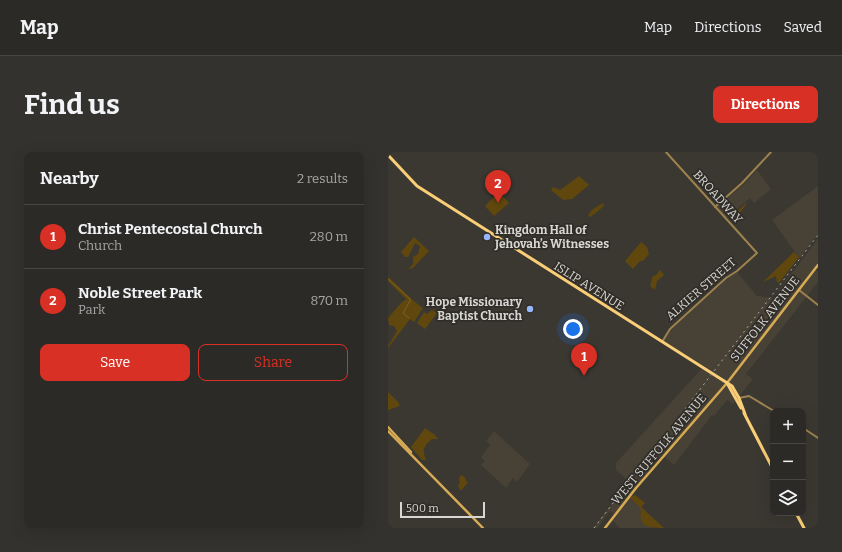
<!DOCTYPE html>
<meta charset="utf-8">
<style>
:root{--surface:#2c2a26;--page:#34322e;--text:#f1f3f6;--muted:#a6a7a7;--line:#484643;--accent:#d93025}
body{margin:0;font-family:Bitter,serif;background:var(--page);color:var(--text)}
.controls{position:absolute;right:12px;bottom:12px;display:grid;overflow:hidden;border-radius:8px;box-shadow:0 4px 16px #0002}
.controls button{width:36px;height:36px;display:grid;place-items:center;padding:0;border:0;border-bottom:1px solid var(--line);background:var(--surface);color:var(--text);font:20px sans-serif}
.scale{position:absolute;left:12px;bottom:10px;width:85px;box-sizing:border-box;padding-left:4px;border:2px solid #d7d6d2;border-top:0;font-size:11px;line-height:14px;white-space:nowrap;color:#d7d6d2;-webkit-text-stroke:3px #302d28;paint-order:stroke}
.you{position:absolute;left:185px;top:177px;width:14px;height:14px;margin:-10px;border:3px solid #fff;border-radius:50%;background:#1a73e8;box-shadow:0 0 0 6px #1a73e833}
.badge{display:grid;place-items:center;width:26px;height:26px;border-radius:50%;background:var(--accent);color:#fff;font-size:13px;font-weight:700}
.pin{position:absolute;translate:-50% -33px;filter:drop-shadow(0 1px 2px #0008)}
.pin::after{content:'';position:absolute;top:21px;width:14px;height:12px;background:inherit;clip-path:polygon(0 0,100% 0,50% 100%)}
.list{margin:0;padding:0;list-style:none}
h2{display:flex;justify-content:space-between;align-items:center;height:52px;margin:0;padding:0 16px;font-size:17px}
h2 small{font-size:13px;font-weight:400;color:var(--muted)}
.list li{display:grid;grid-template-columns:26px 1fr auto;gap:12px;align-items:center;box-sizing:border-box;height:64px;padding:0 16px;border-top:1px solid var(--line)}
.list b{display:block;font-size:15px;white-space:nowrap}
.list p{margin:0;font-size:13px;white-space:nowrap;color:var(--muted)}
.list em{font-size:13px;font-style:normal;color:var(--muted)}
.actions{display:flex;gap:8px;padding:12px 16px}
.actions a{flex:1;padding:9px 0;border:1px solid var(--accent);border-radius:8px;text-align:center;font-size:14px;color:var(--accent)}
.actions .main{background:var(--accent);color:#fff}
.icon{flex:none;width:22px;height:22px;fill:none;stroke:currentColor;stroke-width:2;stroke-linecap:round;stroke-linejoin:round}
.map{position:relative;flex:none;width:430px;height:376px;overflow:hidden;border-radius:8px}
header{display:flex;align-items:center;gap:24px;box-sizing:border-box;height:56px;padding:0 20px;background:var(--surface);border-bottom:1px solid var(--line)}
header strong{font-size:19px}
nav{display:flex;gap:22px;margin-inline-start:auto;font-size:14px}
.intro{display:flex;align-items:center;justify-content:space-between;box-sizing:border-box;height:96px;padding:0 24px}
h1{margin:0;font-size:28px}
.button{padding:10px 18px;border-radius:8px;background:var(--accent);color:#fff;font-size:14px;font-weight:700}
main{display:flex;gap:24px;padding:0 24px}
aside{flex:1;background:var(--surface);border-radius:8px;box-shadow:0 4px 16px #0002}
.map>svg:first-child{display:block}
.built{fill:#474136}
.green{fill:#60470e}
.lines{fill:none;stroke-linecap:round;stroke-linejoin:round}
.stream{stroke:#7f6120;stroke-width:1}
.tertiary{stroke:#9d824e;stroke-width:2}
.secondary{stroke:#d7ab54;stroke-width:2.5}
.primary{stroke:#face77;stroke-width:3}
.rail{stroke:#adaca7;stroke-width:1;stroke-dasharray:2 4;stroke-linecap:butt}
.poi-dot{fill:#96b6fd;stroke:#302d28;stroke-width:1.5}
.labels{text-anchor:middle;stroke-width:3.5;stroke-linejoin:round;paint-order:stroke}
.street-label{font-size:12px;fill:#d7d6d2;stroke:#302d28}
.poi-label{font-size:12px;font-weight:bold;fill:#d7d6d2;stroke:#302d28;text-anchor:start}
</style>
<header>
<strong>Map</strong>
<nav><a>Map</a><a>Directions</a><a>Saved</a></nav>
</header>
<div class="intro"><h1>Find us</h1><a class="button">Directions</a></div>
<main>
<aside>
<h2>Nearby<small>2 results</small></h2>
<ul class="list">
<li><span class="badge">1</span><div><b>Christ Pentecostal Church</b><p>Church</p></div><em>280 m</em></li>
<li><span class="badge">2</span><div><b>Noble Street Park</b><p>Park</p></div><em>870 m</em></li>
</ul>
<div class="actions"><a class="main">Save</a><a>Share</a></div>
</aside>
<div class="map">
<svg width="430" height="376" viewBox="0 0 430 376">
<rect width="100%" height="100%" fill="#3b3832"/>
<g class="built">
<path d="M369 18 383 37 366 51 362 46 338 66 329 55 355 33Z"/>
<path d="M430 34V82L411 106 384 68Z"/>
<path d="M430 87V115L428 118 430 119V130L358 222 365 227 345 252 339 248 326 264 324 263 286 313 274 303 241 343 258 359 253 365 265 376H232L225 369 229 364 222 359 209 376H205L241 330 228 318V311L316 214 274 188 285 176 339 127 349 120 369 144 385 146Z"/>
<path d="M106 279 142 312 129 330 125 326 118 336 93 313 97 309 93 305 102 293 98 289Z"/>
</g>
<g class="green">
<path d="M191 24 201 33 184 47 175 48 163 38 165 35 172 38Z"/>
<path d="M111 40 121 51 106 64 97 54Z"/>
<path d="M215 51 216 54 209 60 202 65 200 63 205 57Z"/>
<path d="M358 51H359L352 61 357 67 356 69 351 66 348 68 344 64Z"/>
<path d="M26 85 41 99 25 116 20 117 25 112V105L30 102 32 94 27 91 20 105H17L13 100Z"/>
<path d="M253 90 259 95 261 102 256 108 251 110 245 117 237 109Z"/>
<path d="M406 100 411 105 391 131 389 130 388 124 375 130Z"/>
<path d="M272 118 276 123 269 129 267 138 262 134 263 132 264 125 268 123Z"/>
<path d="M0 125C12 135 22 147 35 156L26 170 22 167 0 196V194L9 179 6 174 1 173 0 166 15 149H16L18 147 0 129Z"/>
<path d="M44 158 49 161 37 177 29 171 36 160 39 162Z"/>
<path d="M0 240 10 250 12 254 0 258Z"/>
<path d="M37 276 47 283 50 287H44C35 295 34 297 38 308H34L23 295Z"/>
<path d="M73 323 78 326 77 328 80 330 73 339 70 334 72 331 71 326Z"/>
<path d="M247 343 257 351 253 355 276 376C263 376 250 376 253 359L251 354 243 347V345Z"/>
</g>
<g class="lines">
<path class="stream" d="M0 127 22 147V149L15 161 21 166"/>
<g class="tertiary">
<path d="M327 55 354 31 383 0"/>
<path d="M411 138 430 153"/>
<path d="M274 190 282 177 338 126 349 119 369 101 278 0"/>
<path d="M351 246 361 244 386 259"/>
<path d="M415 276 430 286"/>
</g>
<g class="secondary">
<path d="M0 275 23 300"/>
<path d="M0 279 95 376"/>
<path d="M217 376 248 336 339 231 430 113"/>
</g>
<g class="primary">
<path d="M0 3 29 34 344 234 351 246 357 262"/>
<path d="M339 231 353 256"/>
<path d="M356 261 385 317"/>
<path d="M408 361 416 376"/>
</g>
<path class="rail" d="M206 376 430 83"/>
</g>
<g class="poi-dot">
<circle cx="99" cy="85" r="4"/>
<circle cx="142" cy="157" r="4"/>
</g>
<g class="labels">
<g class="street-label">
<text transform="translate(330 45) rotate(48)" y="4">BROADWAY</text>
<text transform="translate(201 134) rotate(32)" y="4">ISLIP AVENUE</text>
<text transform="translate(313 137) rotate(-41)" y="4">ALKIER STREET</text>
<text transform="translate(377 167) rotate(-52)" y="4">SUFFOLK AVENUE</text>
<text transform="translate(271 297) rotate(-50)" y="4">WEST SUFFOLK AVENUE</text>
</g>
<g class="poi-label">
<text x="107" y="82">Kingdom Hall of<tspan x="107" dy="14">Jehovah’s Witnesses</tspan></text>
<text x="134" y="154" text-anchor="end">Hope Missionary<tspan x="134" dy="14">Baptist Church</tspan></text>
</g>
</g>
</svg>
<div class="controls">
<button>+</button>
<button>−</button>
<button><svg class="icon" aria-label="layers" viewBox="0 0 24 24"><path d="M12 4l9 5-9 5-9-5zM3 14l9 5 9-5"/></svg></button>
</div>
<div class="scale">500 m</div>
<div class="you"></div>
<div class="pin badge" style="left:196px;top:224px">1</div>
<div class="pin badge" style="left:110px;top:51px">2</div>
</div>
</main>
